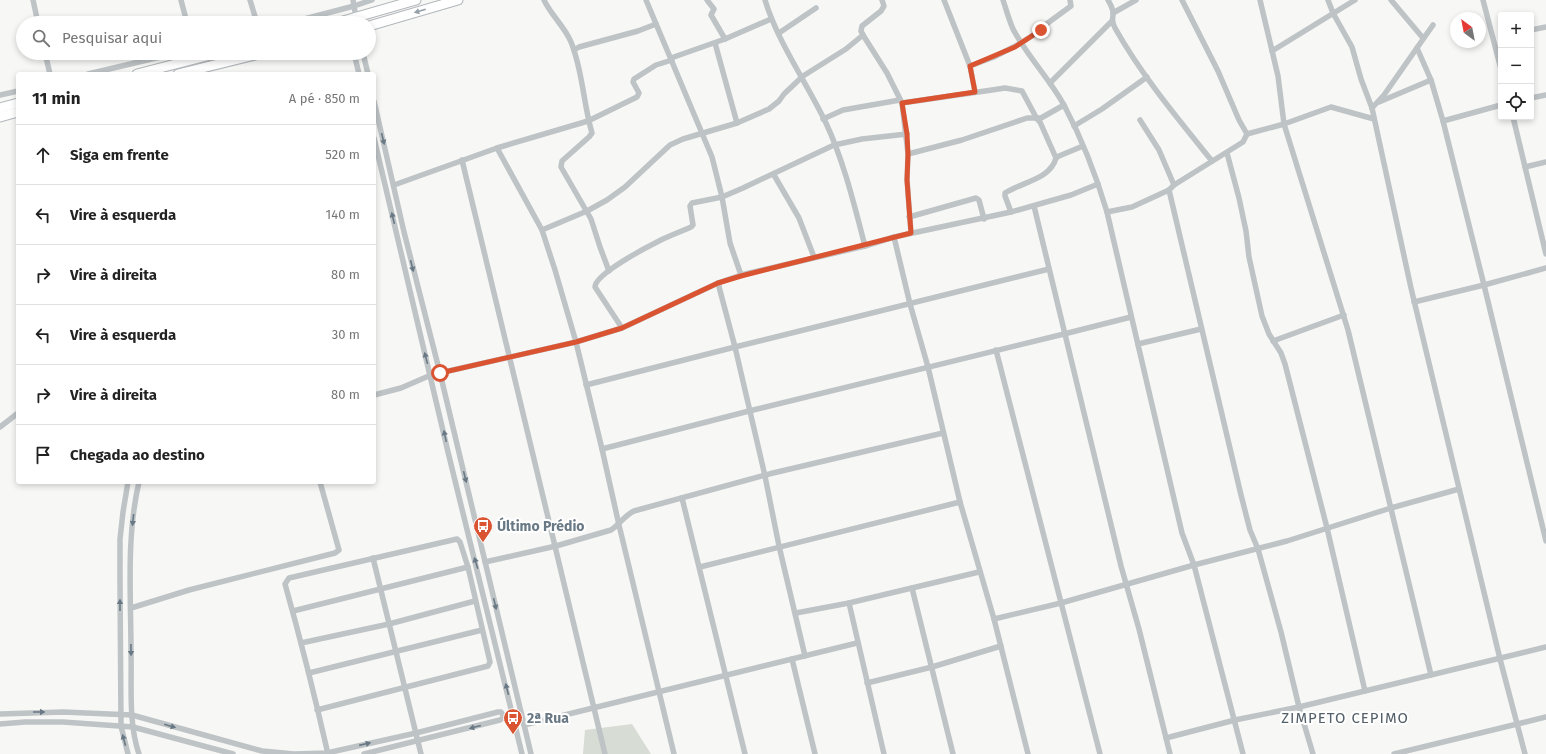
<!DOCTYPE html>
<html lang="pt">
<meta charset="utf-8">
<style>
:root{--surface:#fff;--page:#f2f2f2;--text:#222;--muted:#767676;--line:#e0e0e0}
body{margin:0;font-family:"Fira Sans",sans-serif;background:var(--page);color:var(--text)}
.controls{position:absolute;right:12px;top:12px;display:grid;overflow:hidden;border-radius:4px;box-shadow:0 2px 6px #0003}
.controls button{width:36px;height:36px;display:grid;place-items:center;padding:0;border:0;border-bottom:1px solid var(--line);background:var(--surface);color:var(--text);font:20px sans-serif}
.compass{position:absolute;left:1450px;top:12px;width:36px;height:36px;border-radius:50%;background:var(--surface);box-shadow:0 2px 6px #0003;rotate:328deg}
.stop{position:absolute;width:12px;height:12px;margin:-9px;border:3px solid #da5432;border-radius:50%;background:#fff}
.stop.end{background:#da5432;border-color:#fff;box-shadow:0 1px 4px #0008}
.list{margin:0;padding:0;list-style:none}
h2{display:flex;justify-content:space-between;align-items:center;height:52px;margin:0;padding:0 16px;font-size:17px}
h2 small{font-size:13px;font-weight:400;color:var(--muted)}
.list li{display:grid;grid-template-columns:26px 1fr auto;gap:12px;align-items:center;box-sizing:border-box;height:60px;padding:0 16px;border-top:1px solid var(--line)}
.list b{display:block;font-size:15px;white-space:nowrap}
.list em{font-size:13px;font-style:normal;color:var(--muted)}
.icon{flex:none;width:22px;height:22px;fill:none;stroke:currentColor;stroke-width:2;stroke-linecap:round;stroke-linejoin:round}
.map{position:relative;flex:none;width:1546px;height:754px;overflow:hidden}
.search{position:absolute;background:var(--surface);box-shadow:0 2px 6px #0003;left:16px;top:16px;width:360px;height:44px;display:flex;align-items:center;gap:10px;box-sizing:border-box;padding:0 14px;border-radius:22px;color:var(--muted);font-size:15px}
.panel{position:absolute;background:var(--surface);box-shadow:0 2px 6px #0003;left:16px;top:72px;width:360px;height:412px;border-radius:4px}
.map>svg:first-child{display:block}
.green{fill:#d7dcd4}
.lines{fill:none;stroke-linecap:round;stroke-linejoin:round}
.primary-casing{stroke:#b2b7bb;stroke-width:11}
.street{stroke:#bec3c6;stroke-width:5.5}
.primary{stroke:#fff;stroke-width:9}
.oneway{fill:#95a0a9}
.oneway2{fill:#687884}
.route{stroke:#da5432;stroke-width:5}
.labels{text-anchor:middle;stroke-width:4;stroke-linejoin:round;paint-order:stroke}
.poi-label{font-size:14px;font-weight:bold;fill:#687884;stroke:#fff;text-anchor:start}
.neighbourhood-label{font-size:15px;letter-spacing:1px;fill:#55616a;stroke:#fff}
</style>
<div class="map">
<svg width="1546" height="754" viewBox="0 0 1546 754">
<rect width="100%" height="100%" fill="#f7f7f5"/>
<path class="green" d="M632 724 651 754H583L585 730Z"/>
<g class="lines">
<g class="primary-casing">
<g id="primary">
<path d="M336 23 416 0"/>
<path d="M369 26 458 0"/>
<path d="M137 74 218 53"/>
<path d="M178 74 263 53"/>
<path d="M0 108 18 103"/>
<path d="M0 117 18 112"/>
</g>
</g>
<g class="street">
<path d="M33 0 38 23"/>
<path d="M181 0 187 23"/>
<path d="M250 0 257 23"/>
<path d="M353 0 357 23"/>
<path d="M544 0C551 15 565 27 571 42 583 71 583 103 592 133L589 137 562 161 561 167 591 219 600 247 609 271"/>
<path d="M646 0 712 157 722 197 730 243 741 275"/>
<path d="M707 0 714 9 711 15 725 39"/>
<path d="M765 0C778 43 807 83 826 123 844 162 854 204 865 246"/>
<path d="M944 0 970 66 975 92"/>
<path d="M1003 0C1006 9 1009 20 1013 29 1027 56 1049 78 1064 105 1082 139 1096 175 1107 212L1182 533 1194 565 1243 754"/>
<path d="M1108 0C1110 3 1112 8 1113 11 1114 18 1110 19 1115 28 1142 76 1178 119 1212 161"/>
<path d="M1182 0 1218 71 1239 120 1247 134"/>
<path d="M1260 0 1278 76 1284 124 1348 330 1431 675"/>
<path d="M1328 0 1333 13 1352 47 1361 79 1372 108 1411 288 1500 659 1525 754"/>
<path d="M1391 0 1423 38"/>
<path d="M1483 0 1501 69"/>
<path d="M1113 13 1136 0"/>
<path d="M289 23 354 6 372 0"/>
<path d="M1531 30 1546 27"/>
<path d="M779 33 816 8"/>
<path d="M863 35 887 73 902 103 908 154 907 180 911 233"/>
<path d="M715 43 737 123"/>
<path d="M1417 48 1431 80 1443 121 1484 285 1546 541"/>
<path d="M574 50 579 47 638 31 656 24"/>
<path d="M1272 51 1355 0"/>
<path d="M45 53 50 74"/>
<path d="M354 53 359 74"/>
<path d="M363 53 368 74"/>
<path d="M671 58 725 39 771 19"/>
<path d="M970 66 994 57 1021 43 1041 30 1045 25 1071 6 1070 0"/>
<path d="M88 74 177 53"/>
<path d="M1050 83 1112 21"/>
<path d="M0 95 18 91"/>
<path d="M1531 98 1546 95"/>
<path d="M374 101 404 232 440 373 531 754"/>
<path d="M1379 102 1431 80"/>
<path d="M902 103 992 90 1005 88 1022 91 1037 119 1040 122 1056 158C1050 180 1021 182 1005 193V196L1011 212"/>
<path d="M1372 108 1384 95 1433 25"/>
<path d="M1513 117 1546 254"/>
<path d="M823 119 843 110 900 100"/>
<path d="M1140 120 1159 150 1174 185"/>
<path d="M1443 121 1501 105"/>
<path d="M1074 126 1102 109 1147 77"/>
<path d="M1247 134 1284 124 1331 107 1374 119"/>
<path d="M374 138 448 452 522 754"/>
<path d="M497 148 542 230 555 270 576 342 602 449 619 525 674 754"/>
<path d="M1227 153 1239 198 1246 231 1249 257 1262 316 1269 334 1281 353 1285 364 1327 528 1365 691"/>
<path d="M908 154 962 140 1027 118H1041L1064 105"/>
<path d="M1056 158 1059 156 1083 146"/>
<path d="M462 160 605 754"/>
<path d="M1525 167 1546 162"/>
<path d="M774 175 799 218 814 257"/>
<path d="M394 185 497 148 588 121 637 97 639 93 633 82 634 79 656 65 672 60"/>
<path d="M1169 190 1241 495 1250 530 1258 549 1281 632 1299 707 1313 754"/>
<path d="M1034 206 1121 566 1139 629 1170 754"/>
<path d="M1107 212 1132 207 1169 190 1174 185 1243 142 1247 134"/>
<path d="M909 217 976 198 979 200 984 219"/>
<path d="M542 230 587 211 607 200 625 187 670 145 683 139 737 123 769 109 779 101 784 94 803 76 846 49 863 35 861 31 862 26 881 11 884 6 882 0"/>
<path d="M894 237 910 304 928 367 960 502 994 619 1028 754"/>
<path d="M718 283 735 347 765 476 779 546 805 656"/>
<path d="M1414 302 1484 285 1546 268"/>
<path d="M622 328 595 287C595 274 647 247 659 241 669 236 680 232 691 227L693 225 690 206 692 203 722 197 743 188 834 145 862 139 907 134"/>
<path d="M1273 341 1344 315"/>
<path d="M1138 344 1201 329"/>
<path d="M996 350 1100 754"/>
<path d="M586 385 735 347 1049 269"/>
<path d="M374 395 401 388 431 375 576 342 622 328 718 283 741 275 865 246 894 237 1011 212 1071 195 1098 184"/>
<path d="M0 427 18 413"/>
<path d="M602 449 749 411 1064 334 1131 317"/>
<path d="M682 498 745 754"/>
<path d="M373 558 421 754"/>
<path d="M485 562 556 546 611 530C620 524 624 516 634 511L773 473 943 433"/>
<path d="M700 567 960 502"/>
<path d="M912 588 953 754"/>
<path d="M849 603 884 754"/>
<path d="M131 608 189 590 335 553 339 550 320 482"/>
<path d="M293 611 468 567"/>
<path d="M796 613 849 603 979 572"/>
<path d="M994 619 1061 603 1194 565 1287 541 1391 508 1459 489"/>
<path d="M301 643 389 624 475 601"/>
<path d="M792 659 815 754"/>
<path d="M309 673 482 630"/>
<path d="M867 683 932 667 1001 646"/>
<path d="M317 710 488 666 490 662 468 567 460 542 457 539 289 578 285 584C301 641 315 697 328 754"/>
<path d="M0 714 63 712 132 715 262 751 294 754 327 753 416 733 498 712H501L503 715V718L500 720 364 754"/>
<path d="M0 724 25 722H63L133 727 233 754"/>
<path d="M524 725 857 643"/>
<path d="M1166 738 1235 720 1299 707 1546 647"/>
<path d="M128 754 121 726 120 581V539L123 512 128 482"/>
<path d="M139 754C128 722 132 685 131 652 131 596 126 537 139 482"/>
<path d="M1394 754 1546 717"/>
</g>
<use href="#primary" class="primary"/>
</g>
<defs><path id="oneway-solid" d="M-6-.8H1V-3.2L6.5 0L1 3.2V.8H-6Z"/></defs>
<use class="oneway" href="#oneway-solid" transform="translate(420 11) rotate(164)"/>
<g class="oneway2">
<use href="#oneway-solid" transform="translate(383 139) rotate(77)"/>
<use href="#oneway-solid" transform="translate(393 218) rotate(-103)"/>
<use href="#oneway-solid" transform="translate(412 266) rotate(76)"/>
<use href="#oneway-solid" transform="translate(426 358) rotate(-104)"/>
<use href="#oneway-solid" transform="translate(445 436) rotate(-102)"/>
<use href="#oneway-solid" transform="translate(465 477) rotate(76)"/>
<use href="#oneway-solid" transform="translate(133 520) rotate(96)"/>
<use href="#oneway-solid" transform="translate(476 563) rotate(-107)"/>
<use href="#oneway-solid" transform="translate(495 604) rotate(77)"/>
<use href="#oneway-solid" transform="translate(120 605) rotate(-90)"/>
<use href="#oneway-solid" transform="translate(131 650) rotate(89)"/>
<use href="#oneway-solid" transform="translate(507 689) rotate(-104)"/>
<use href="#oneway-solid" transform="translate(39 712)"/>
<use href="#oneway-solid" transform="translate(170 726) rotate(16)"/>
<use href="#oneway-solid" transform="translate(475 727) rotate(165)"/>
<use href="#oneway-solid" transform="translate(124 740) rotate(-105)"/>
<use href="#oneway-solid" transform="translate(365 744) rotate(-13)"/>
</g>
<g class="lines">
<path class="route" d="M440 373 576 342 622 328 718 283 741 276 911 233 907 180 908 154 907 134 902 103 975 92 970 66 1015 47 1041 30"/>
</g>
<defs>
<g id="bus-pin" transform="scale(1)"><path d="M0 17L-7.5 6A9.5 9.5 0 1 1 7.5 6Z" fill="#da5432" stroke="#fff"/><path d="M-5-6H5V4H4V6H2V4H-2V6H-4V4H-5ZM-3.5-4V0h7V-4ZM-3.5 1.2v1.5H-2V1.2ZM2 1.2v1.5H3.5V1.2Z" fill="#fff"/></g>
</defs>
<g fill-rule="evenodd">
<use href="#bus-pin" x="483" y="526"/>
<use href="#bus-pin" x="513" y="718"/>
</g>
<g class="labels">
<g class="poi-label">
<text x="497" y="531">Último Prédio</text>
<text x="527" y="723">2ª Rua</text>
</g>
<g class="neighbourhood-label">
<text x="1345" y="723">ZIMPETO CEPIMO</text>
</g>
</g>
</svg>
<div class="controls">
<button>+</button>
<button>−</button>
<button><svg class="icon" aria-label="locate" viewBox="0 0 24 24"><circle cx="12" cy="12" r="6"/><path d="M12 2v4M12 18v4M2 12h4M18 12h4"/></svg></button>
</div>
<svg class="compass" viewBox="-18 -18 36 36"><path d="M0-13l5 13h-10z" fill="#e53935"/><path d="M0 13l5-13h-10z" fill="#767676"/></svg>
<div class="stop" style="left:440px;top:373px"></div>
<div class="stop end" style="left:1041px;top:30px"></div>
<div class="search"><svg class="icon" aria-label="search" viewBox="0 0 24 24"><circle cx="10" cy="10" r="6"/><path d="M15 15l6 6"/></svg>Pesquisar aqui</div>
<section class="panel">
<h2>11 min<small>A pé · 850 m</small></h2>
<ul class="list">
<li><svg class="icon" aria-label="ahead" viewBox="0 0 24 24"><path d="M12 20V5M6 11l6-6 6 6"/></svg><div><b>Siga em frente</b></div><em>520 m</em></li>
<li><svg class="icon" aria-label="left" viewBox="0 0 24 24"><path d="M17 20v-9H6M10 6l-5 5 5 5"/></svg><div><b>Vire à esquerda</b></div><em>140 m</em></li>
<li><svg class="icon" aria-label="right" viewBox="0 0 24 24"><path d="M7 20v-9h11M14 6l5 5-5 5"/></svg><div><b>Vire à direita</b></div><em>80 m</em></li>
<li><svg class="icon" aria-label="left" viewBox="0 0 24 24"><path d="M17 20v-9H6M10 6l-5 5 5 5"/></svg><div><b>Vire à esquerda</b></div><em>30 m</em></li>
<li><svg class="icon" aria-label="right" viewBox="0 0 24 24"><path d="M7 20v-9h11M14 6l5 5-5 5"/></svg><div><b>Vire à direita</b></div><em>80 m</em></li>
<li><svg class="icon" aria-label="arrive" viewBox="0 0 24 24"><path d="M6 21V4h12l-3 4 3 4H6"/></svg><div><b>Chegada ao destino</b></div></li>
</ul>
</section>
</div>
